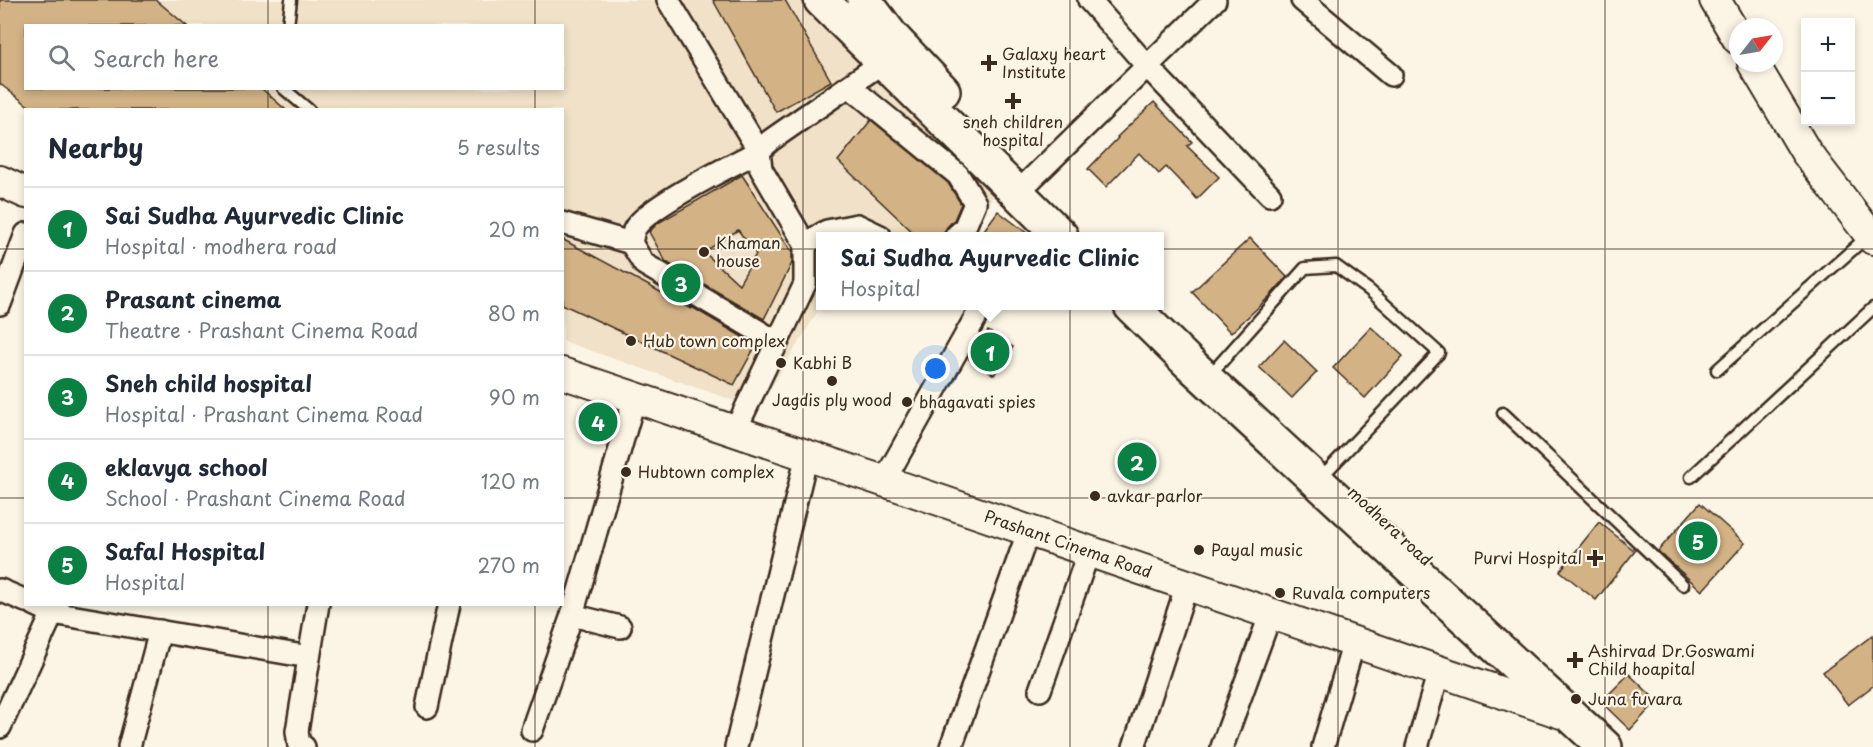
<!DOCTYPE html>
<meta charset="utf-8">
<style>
:root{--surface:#fff;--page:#f2f2f3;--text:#1f2937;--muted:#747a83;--line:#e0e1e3;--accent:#0b8043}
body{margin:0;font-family:"Playpen Sans",sans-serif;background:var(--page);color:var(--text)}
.controls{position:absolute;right:18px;top:18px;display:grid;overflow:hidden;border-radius:0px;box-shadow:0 3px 9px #0003}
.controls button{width:54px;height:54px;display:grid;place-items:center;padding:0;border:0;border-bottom:2px solid var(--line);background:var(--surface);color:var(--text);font:30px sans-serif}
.compass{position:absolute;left:1729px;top:18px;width:54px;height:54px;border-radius:50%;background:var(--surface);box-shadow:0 3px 9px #0003;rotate:59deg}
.you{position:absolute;left:936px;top:369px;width:21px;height:21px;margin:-15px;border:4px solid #fff;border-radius:50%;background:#1a73e8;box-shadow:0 0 0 9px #1a73e833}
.badge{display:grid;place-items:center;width:39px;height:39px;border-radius:50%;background:var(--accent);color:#fff;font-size:20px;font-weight:700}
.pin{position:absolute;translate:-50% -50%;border:3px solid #fff;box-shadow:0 2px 6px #0006}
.popup{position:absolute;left:816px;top:232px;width:348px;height:78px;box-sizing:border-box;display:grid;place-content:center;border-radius:0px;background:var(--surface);filter:drop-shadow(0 2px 4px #0005);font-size:20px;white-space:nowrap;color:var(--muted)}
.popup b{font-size:22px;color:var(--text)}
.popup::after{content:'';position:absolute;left:50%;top:100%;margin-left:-12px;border:12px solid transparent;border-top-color:var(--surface)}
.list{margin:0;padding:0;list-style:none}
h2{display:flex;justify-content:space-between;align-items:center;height:78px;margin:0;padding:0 24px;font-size:26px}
h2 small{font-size:20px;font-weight:400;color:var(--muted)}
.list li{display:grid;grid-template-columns:39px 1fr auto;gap:18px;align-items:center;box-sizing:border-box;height:84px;padding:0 24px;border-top:2px solid var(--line)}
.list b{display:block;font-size:22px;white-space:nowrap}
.list p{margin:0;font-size:20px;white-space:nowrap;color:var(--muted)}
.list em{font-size:20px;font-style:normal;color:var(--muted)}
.icon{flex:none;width:33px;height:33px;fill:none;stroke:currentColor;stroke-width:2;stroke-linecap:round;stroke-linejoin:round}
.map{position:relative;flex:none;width:1873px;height:747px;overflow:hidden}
.search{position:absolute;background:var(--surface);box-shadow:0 3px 9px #0003;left:24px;top:24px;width:540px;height:66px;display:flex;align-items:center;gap:15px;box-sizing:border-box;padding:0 21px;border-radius:0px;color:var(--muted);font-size:22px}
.panel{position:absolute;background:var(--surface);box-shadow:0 3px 9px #0003;left:24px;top:108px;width:540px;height:498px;border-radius:0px}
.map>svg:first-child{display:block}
.built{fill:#f0e1c8}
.building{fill:#d3b386;stroke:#3b2a1e;stroke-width:1.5;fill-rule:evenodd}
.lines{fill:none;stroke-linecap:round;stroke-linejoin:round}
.lane-casing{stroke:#3b2a1e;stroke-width:15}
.street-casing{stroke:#3b2a1e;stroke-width:26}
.secondary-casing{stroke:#3b2a1e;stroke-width:34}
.primary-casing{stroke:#3b2a1e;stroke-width:38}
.lane{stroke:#fcf5e5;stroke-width:10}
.street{stroke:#fcf5e5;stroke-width:21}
.secondary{stroke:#fcf5e5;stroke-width:30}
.primary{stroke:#fcf5e5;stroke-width:33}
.grid{fill:none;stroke:#3b2a1e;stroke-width:1.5;stroke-opacity:0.55}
.poi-dot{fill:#3b2a1e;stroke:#fcf5e5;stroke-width:2}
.labels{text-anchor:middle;stroke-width:4.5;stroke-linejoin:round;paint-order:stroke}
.poi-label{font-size:16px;fill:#3b2a1e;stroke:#fcf5e5;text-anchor:start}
.street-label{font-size:16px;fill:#3b2a1e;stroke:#fcf5e5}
</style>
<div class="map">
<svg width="1873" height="747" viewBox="0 0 1873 747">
<rect width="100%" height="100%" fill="#fcf5e5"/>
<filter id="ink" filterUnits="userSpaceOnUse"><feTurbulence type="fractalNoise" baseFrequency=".0167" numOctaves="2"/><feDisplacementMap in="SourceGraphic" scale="12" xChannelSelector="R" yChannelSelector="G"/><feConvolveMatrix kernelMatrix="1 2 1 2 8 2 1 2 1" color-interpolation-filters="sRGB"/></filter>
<g filter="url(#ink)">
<path class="built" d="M157 0H806L849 50 929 133 994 195 968 236H820L821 306 758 409 563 341 562 110 286 109 261 89 562 88V26L187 25Z"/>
<g class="building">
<path d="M0 0H156L187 26H26V88H261L286 110H34L0 84Z"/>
<path d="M713 0H785L831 81 776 112Z"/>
<path d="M1154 102 1192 142 1187 146 1219 177 1197 199 1166 167 1159 174 1139 153 1106 187 1088 169 1118 138 1117 137Z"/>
<path d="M871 120 948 183 961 204 954 220 947 227 942 237H918L838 161Z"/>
<path d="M742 175 792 252V263L764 319 666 262 649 232 658 223ZM738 230 756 254 739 284 704 252Z"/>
<path d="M998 211 1032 237H979Z"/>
<path d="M1250 238 1287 277 1270 296 1231 333 1192 292Z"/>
<path d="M562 239 692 309 690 306 756 345 734 385 562 304Z"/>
<path d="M1371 327 1403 356 1365 398 1333 368Z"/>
<path d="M988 331 1013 347 994 375 969 359Z"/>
<path d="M1284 340 1317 372 1292 398 1259 367Z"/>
<path d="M1700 503 1745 543 1702 591 1658 551Z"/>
<path d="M1599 522 1635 551 1596 600 1560 571Z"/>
<path d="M1873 635V686L1848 705 1823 672Z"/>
<path d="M1629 674 1657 701 1630 730 1601 702Z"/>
</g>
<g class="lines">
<g class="lane-casing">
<g id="lane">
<path d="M288 26 291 0"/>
<path d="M283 88 309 110"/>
<path d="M1218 366 1305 268 1336 266 1369 290 1439 353 1329 469"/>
<path d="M1717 370 1869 235"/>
<path d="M1503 413 1683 585"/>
<path d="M1691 477 1873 308"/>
</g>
</g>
<g class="street-casing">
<g id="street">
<path d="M668 0 759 151C734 164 645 207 634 230 633 234 632 239 631 243L644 264 777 342"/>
<path d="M1089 0 1147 66 1270 195"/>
<path d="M1302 0 1391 75"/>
<path d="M849 86 958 175 975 203 964 229 956 236"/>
<path d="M1017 193 1215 0"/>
<path d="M562 223 631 243"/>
<path d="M805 244 827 231 857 225 880 236"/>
<path d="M0 304 26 234"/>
<path d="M735 431 805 284V244L761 169 759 151 771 140 883 62"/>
<path d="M884 481 982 306"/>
<path d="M0 590 26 601"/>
<path d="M34 604 53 613 309 657"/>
<path d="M620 627 572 615 635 397"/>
<path d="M1040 690 1089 551"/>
<path d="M427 707 449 604"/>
<path d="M0 727 57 604"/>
<path d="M532 730 572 615"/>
<path d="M129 747 160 631"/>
<path d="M304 747 299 746 297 731 318 604"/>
<path d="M736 747 807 455"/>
<path d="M951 747 1029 530"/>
<path d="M1134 747 1187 585"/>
<path d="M1222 747 1271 613"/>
<path d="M1323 747 1354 642"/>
<path d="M1417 747 1439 671"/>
</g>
</g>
<g class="secondary-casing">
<g id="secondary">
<path d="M1715 0 1738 39"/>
<path d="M1753 63 1806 152 1873 239"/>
<path d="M0 181 26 193"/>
<path d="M562 373 907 489 1573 717"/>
</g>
</g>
<g class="primary-casing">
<g id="primary">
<path d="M821 0 1061 236"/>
<path d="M864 0 892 37 943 91"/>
<path d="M1131 306 1188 362 1605 747"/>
</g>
</g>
<use href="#lane" class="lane"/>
<use href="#street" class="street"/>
<use href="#secondary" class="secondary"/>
<use href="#primary" class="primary"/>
</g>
</g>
<path class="grid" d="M268 0V26M535 0V26M803 0V747M1070 0V747M1338 0V747M1605 0V747M268 88V110M535 88V110M0 249H26M562 249H1873M0 498H26M562 498H1873M268 604V747M535 604V747"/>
<g class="poi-dot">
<path d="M986 54h6v6h6v6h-6v6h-6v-6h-6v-6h6z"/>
<path d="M1010 92h6v6h6v6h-6v6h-6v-6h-6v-6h6z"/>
<circle cx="704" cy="252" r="6"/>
<circle cx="631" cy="341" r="6"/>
<circle cx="781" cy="363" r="6"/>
<circle cx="832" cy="381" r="6"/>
<circle cx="907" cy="402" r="6"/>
<circle cx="626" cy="472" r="6"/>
<circle cx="1095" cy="496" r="6"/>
<circle cx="1199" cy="550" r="6"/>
<path d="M1592 549h6v6h6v6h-6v6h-6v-6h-6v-6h6z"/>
<circle cx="1280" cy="593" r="6"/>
<path d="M1572 651h6v6h6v6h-6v6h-6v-6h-6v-6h6z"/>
<circle cx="1576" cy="699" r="6"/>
</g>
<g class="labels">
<g class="poi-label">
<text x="1002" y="60">Galaxy heart<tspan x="1002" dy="18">Institute</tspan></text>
<text x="1013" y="128" text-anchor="middle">sneh children<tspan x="1013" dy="18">hospital</tspan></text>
<text x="716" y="249">Khaman<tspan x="716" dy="18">house</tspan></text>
<text x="643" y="347">Hub town complex</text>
<text x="793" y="369">Kabhi B</text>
<text x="832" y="406" text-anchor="middle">Jagdis ply wood</text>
<text x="919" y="408">bhagavati spies</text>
<text x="638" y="478">Hubtown complex</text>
<text x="1107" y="502">avkar parlor</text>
<text x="1211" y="556">Payal music</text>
<text x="1582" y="564" text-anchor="end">Purvi Hospital</text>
<text x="1292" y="599">Ruvala computers</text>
<text x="1588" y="657">Ashirvad Dr.Goswami<tspan x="1588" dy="18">Child hoapital</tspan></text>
<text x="1588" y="705">Juna fuvara</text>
</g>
<g class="street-label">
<text transform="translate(1390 526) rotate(43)" y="6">modhera road</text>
<text transform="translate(1068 544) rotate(19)" y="6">Prashant Cinema Road</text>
</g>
</g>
</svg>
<div class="controls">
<button>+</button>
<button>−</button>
</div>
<svg class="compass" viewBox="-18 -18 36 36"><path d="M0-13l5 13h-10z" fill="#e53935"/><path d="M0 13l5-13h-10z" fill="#747a83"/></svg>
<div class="you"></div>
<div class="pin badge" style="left:990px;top:352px">1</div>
<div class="popup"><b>Sai Sudha Ayurvedic Clinic</b>Hospital</div>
<div class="pin badge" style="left:1137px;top:462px">2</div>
<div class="pin badge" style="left:681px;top:283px">3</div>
<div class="pin badge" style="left:598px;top:422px">4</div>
<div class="pin badge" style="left:1698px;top:541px">5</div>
<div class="search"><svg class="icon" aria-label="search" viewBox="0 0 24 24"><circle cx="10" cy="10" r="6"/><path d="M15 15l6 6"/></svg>Search here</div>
<section class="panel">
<h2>Nearby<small>5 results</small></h2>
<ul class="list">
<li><span class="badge">1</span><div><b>Sai Sudha Ayurvedic Clinic</b><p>Hospital · modhera road</p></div><em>20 m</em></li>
<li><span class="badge">2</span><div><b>Prasant cinema</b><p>Theatre · Prashant Cinema Road</p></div><em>80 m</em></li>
<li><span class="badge">3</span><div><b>Sneh child hospital</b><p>Hospital · Prashant Cinema Road</p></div><em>90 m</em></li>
<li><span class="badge">4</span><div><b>eklavya school</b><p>School · Prashant Cinema Road</p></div><em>120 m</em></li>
<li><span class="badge">5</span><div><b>Safal Hospital</b><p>Hospital</p></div><em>270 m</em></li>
</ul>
</section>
</div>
